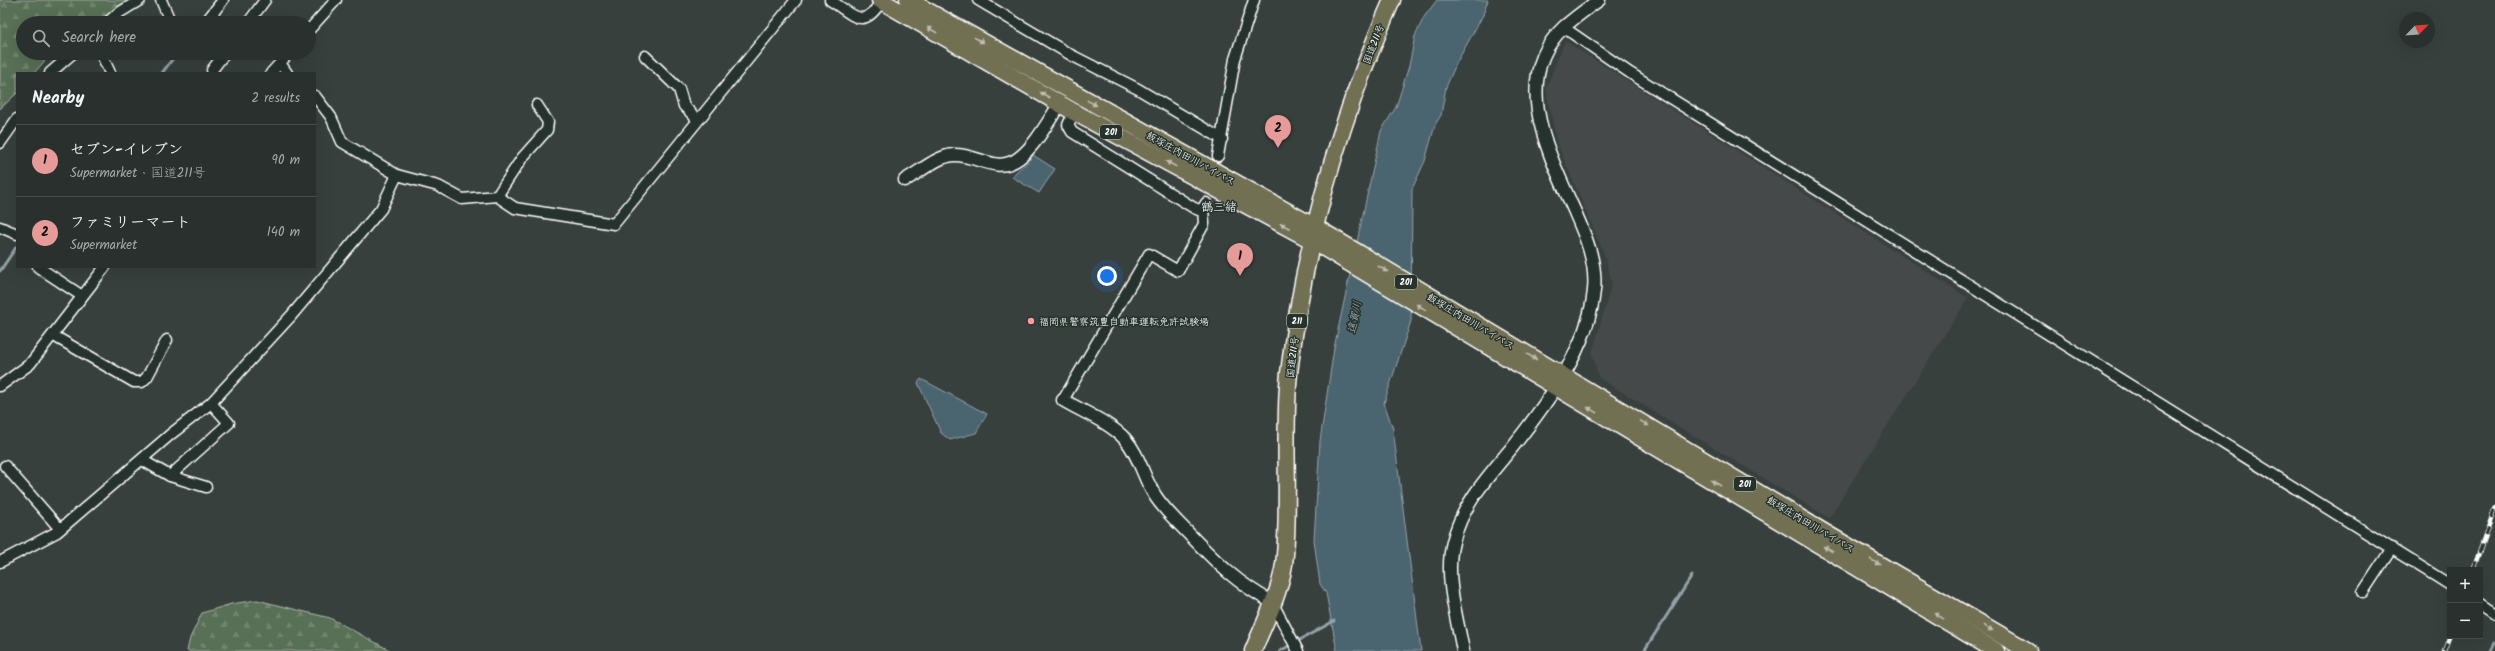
<!DOCTYPE html>
<meta charset="utf-8">
<style>
:root{--surface:#2a302e;--page:#363c3a;--text:#f1f3f6;--muted:#a5a9aa;--line:#464b4a;--accent:#e69b98}
body{margin:0;font-family:Kalam,"Klee One",sans-serif;background:var(--page);color:var(--text)}
.controls{position:absolute;right:12px;bottom:12px;display:grid;overflow:hidden;border-radius:0px;box-shadow:0 4px 16px #0002}
.controls button{width:36px;height:36px;display:grid;place-items:center;padding:0;border:0;border-bottom:1px solid var(--line);background:var(--surface);color:var(--text);font:20px sans-serif}
.compass{position:absolute;left:2399px;top:12px;width:36px;height:36px;border-radius:50%;background:var(--surface);box-shadow:0 4px 16px #0002;rotate:65deg}
.you{position:absolute;left:1107px;top:276px;width:14px;height:14px;margin:-10px;border:3px solid #fff;border-radius:50%;background:#1a73e8;box-shadow:0 0 0 6px #1a73e833}
.badge{display:grid;place-items:center;width:26px;height:26px;border-radius:50%;background:var(--accent);color:#111;font-size:13px;font-weight:700}
.pin{position:absolute;translate:-50% -33px;filter:drop-shadow(0 1px 2px #0008)}
.pin::after{content:'';position:absolute;top:21px;width:14px;height:12px;background:inherit;clip-path:polygon(0 0,100% 0,50% 100%)}
.list{margin:0;padding:0;list-style:none}
h2{display:flex;justify-content:space-between;align-items:center;height:52px;margin:0;padding:0 16px;font-size:17px}
h2 small{font-size:13px;font-weight:400;color:var(--muted)}
.list li{display:grid;grid-template-columns:26px 1fr auto;gap:12px;align-items:center;box-sizing:border-box;height:72px;padding:0 16px;border-top:1px solid var(--line)}
.list b{display:block;font-size:15px;white-space:nowrap}
.list p{margin:0;font-size:13px;white-space:nowrap;color:var(--muted)}
.list em{font-size:13px;font-style:normal;color:var(--muted)}
.icon{flex:none;width:22px;height:22px;fill:none;stroke:currentColor;stroke-width:2;stroke-linecap:round;stroke-linejoin:round}
.map{position:relative;flex:none;width:2495px;height:651px;overflow:hidden}
.search{position:absolute;background:var(--surface);box-shadow:0 4px 16px #0002;left:16px;top:16px;width:300px;height:44px;display:flex;align-items:center;gap:10px;box-sizing:border-box;padding:0 14px;border-radius:22px;color:var(--muted);font-size:15px}
.panel{position:absolute;background:var(--surface);box-shadow:0 4px 16px #0002;left:16px;top:72px;width:300px;height:196px;border-radius:0px}
.map>svg:first-child{display:block}
.built{fill:#45494a}
.forest{fill:url(#forest-firs);stroke:#acb7aa}
.water{fill:#4b6570;stroke:#93a3a9}
.lines{fill:none;stroke-linecap:round;stroke-linejoin:round}
.stream{stroke:#93a3a9;stroke-width:3}
.minor-tunnel{stroke:#4c5351;stroke-width:10;stroke-dasharray:10 5;stroke-linecap:butt}
.minor-casing{stroke:#fff;stroke-width:13}
.tertiary-casing{stroke:#fff;stroke-width:15}
.trunk-casing{stroke:#fff;stroke-width:19}
.minor{stroke:#26332d;stroke-width:10}
.tertiary{stroke:#26332d;stroke-width:12}
.trunk{stroke:#716f52;stroke-width:16}
.rail-casing{stroke:#fff;stroke-width:4.5}
.rail{stroke:#26332d;stroke-width:3;stroke-dasharray:9;stroke-linecap:butt}
.oneway{fill:#bfbeb1}
.poi-dot{fill:#ff9aa2;stroke:#26332d;stroke-width:1.5}
.labels{text-anchor:middle;stroke-width:3;stroke-linejoin:round;paint-order:stroke}
.shield{fill:#26332d;stroke:#bec2c0;stroke-width:1}
.shield-label{font-size:9px;font-weight:bold;fill:#fff}
.street-label{font-size:10px;fill:#fff;stroke:#26332d}
.poi-label{font-size:10px;fill:#fff;stroke:#26332d;text-anchor:start}
.water-label{font-size:11px;font-style:italic;fill:#aebabf;stroke:#26332d}
.quarter-label{font-size:12px;fill:#fff;stroke:#26332d}
</style>
<div class="map">
<svg width="2495" height="651" viewBox="0 0 2495 651">
<defs>
<pattern id="forest-firs" width="22" height="20" patternUnits="userSpaceOnUse"><rect width="22" height="20" fill="#586f54"/><path d="M5 1l3.5 6h-7zM16 11l3.5 6h-7z" fill="#71856e"/></pattern>
</defs>
<rect width="100%" height="100%" fill="#38403e"/>
<filter id="ink" filterUnits="userSpaceOnUse"><feTurbulence type="fractalNoise" baseFrequency=".025" numOctaves="2"/><feDisplacementMap in="SourceGraphic" scale="8" xChannelSelector="R" yChannelSelector="G"/><feConvolveMatrix kernelMatrix="1 2 1 2 8 2 1 2 1" color-interpolation-filters="sRGB"/></filter>
<g filter="url(#ink)">
<path class="built" d="M1565 41 1968 298 1829 518 1599 378 1592 354 1612 283 1605 256 1557 143 1546 88Z"/>
<g class="forest">
<path d="M0 0H130L93 23H23V53H52L34 73H17V93L0 109Z"/>
<path d="M257 600 330 618 391 651H187L190 638 202 613 231 604Z"/>
</g>
<g class="water">
<path d="M1437 0H1488L1483 15 1457 62 1446 87 1441 115 1435 125 1425 161 1412 189 1411 321 1384 403 1393 429 1421 651H1337L1326 593 1320 584 1314 540 1320 441 1334 348 1381 131 1396 107 1409 66 1415 36 1424 17Z"/>
<path d="M1033 155 1055 169 1039 193 1012 177C1018 168 1027 165 1033 155Z"/>
<path d="M921 379 987 414 976 433 950 440 941 433 918 383Z"/>
</g>
<g class="lines">
<g class="stream">
<path d="M162 73 177 53"/>
<path d="M0 271 17 246"/>
<path d="M1280 651 1334 621"/>
<path d="M1644 651 1692 576"/>
<path d="M2491 651 2495 643"/>
</g>
<path class="minor-tunnel" d="M1206 203 1218 156"/>
<g class="minor-casing">
<g id="minor">
<path d="M161 0 171 23"/>
<path d="M830 0C855 16 863 31 882 0"/>
<path d="M978 0 1071 55 1138 89 1222 139"/>
<path d="M107 23 117 14 140 0"/>
<path d="M205 23 223 0"/>
<path d="M248 23 265 0"/>
<path d="M1563 27 1630 73 2450 585"/>
<path d="M309 30 336 0"/>
<path d="M101 53 110 73"/>
<path d="M645 56 679 89 684 106 698 120"/>
<path d="M280 63 287 73"/>
<path d="M212 70 225 53"/>
<path d="M50 73 73 53"/>
<path d="M271 73 289 53"/>
<path d="M315 96 331 117 342 142 397 175 438 186 462 199 497 196 515 208 614 224 796 0"/>
<path d="M1074 112 1068 125 1072 132 1194 208 1199 210 1203 208"/>
<path d="M0 143 17 119"/>
<path d="M1218 156 1235 59 1254 0"/>
<path d="M497 196 522 158 547 130 548 122 537 105"/>
<path d="M0 227 17 234"/>
<path d="M38 267 82 296"/>
<path d="M54 336 134 382H142L147 377 167 340"/>
<path d="M0 386 30 364 105 267"/>
<path d="M1063 400 1149 254 1178 271 1204 224 1203 208 1206 203"/>
<path d="M142 460 170 476 206 487"/>
<path d="M5 466 60 529"/>
<path d="M170 476 229 423 211 403"/>
<path d="M0 562 57 532 171 434 211 403 291 316 381 209 397 175"/>
<path d="M2363 592 2392 548"/>
<path d="M1272 602 1298 651"/>
<path d="M2480 604 2495 614"/>
</g>
</g>
<g class="tertiary-casing">
<g id="tertiary">
<path d="M905 180C920 172 937 156 954 155 977 154 997 175 1019 158 1036 145 1048 121 1060 104"/>
<path d="M1063 400C1083 412 1109 422 1125 439 1140 455 1143 479 1156 497 1166 512 1179 523 1191 536 1218 564 1237 583 1272 602"/>
<path d="M1463 651C1457 617 1444 576 1453 542 1462 505 1486 479 1510 450 1545 406 1589 348 1594 290 1597 262 1585 235 1574 210 1549 154 1509 78 1564 27 1575 17 1588 8 1599 0"/>
</g>
</g>
<g class="trunk-casing">
<g id="trunk">
<path d="M880 0 1074 112 1311 240 1996 651"/>
<path d="M908 0 1315 227 1827 534 2028 651"/>
<path d="M1253 651C1265 621 1283 588 1285 555 1290 495 1283 434 1289 373 1304 245 1340 118 1392 0"/>
</g>
</g>
<use href="#minor" class="minor"/>
<use href="#tertiary" class="tertiary"/>
<use href="#trunk" class="trunk"/>
<g class="rail-casing">
<g id="rail">
<path d="M2473 570 2495 508"/>
<path d="M2444 651 2450 635"/>
</g>
</g>
<use href="#rail" class="rail"/>
</g>
<defs><path id="oneway-solid" d="M-6-.8H1V-3.2L6.5 0L1 3.2V.8H-6Z"/></defs>
<g class="oneway">
<use href="#oneway-solid" transform="translate(932 30) rotate(-150)"/>
<use href="#oneway-solid" transform="translate(979 40) rotate(29)"/>
<use href="#oneway-solid" transform="translate(1045 95) rotate(-150)"/>
<use href="#oneway-solid" transform="translate(1092 103) rotate(29)"/>
<use href="#oneway-solid" transform="translate(1171 164) rotate(-152)"/>
<use href="#oneway-solid" transform="translate(1285 226) rotate(-152)"/>
<use href="#oneway-solid" transform="translate(1383 269) rotate(30)"/>
<use href="#oneway-solid" transform="translate(1421 307) rotate(-149)"/>
<use href="#oneway-solid" transform="translate(1532 357) rotate(30)"/>
<use href="#oneway-solid" transform="translate(1592 410) rotate(-149)"/>
<use href="#oneway-solid" transform="translate(1644 423) rotate(31)"/>
<use href="#oneway-solid" transform="translate(1716 483) rotate(-150)"/>
<use href="#oneway-solid" transform="translate(1828 549) rotate(-149)"/>
<use href="#oneway-solid" transform="translate(1875 562) rotate(30)"/>
<use href="#oneway-solid" transform="translate(1939 616) rotate(-149)"/>
<use href="#oneway-solid" transform="translate(1988 628) rotate(29)"/>
</g>
</g>
<circle class="poi-dot" cx="1031" cy="321" r="4"/>
<g class="labels">
<g class="shield">
<rect x="1100" y="125" width="22" height="14" rx="3"/>
<rect x="1395" y="275" width="22" height="14" rx="3"/>
<rect x="1287" y="314" width="20" height="14" rx="3"/>
<rect x="1734" y="477" width="22" height="14" rx="3"/>
</g>
<g class="shield-label">
<text x="1111" y="135">201</text>
<text x="1406" y="285">201</text>
<text x="1297" y="324">211</text>
<text x="1745" y="487">201</text>
</g>
<g class="street-label">
<text transform="translate(1373 44) rotate(-69)" y="4">国道211号</text>
<text transform="translate(1191 158) rotate(29)" y="4">飯塚庄内田川バイパス</text>
<text transform="translate(1471 321) rotate(31)" y="4">飯塚庄内田川バイパス</text>
<text transform="translate(1292 357) rotate(-83)" y="4">国道211号</text>
<text transform="translate(1811 524) rotate(31)" y="4">飯塚庄内田川バイパス</text>
</g>
<g class="poi-label">
<text x="1039" y="325">福岡県警察筑豊自動車運転免許試験場</text>
</g>
<g class="water-label">
<text transform="translate(1354 317) rotate(-79)" y="4">遠賀川</text>
</g>
<g class="quarter-label">
<text x="1219" y="211">鶴三緒</text>
</g>
</g>
</svg>
<div class="controls">
<button>+</button>
<button>−</button>
</div>
<svg class="compass" viewBox="-18 -18 36 36"><path d="M0-13l5 13h-10z" fill="#e53935"/><path d="M0 13l5-13h-10z" fill="#a5a9aa"/></svg>
<div class="you"></div>
<div class="pin badge" style="left:1240px;top:276px">1</div>
<div class="pin badge" style="left:1278px;top:148px">2</div>
<div class="search"><svg class="icon" aria-label="search" viewBox="0 0 24 24"><circle cx="10" cy="10" r="6"/><path d="M15 15l6 6"/></svg>Search here</div>
<section class="panel">
<h2>Nearby<small>2 results</small></h2>
<ul class="list">
<li><span class="badge">1</span><div><b>セブン-イレブン</b><p>Supermarket · 国道211号</p></div><em>90 m</em></li>
<li><span class="badge">2</span><div><b>ファミリーマート</b><p>Supermarket</p></div><em>140 m</em></li>
</ul>
</section>
</div>
